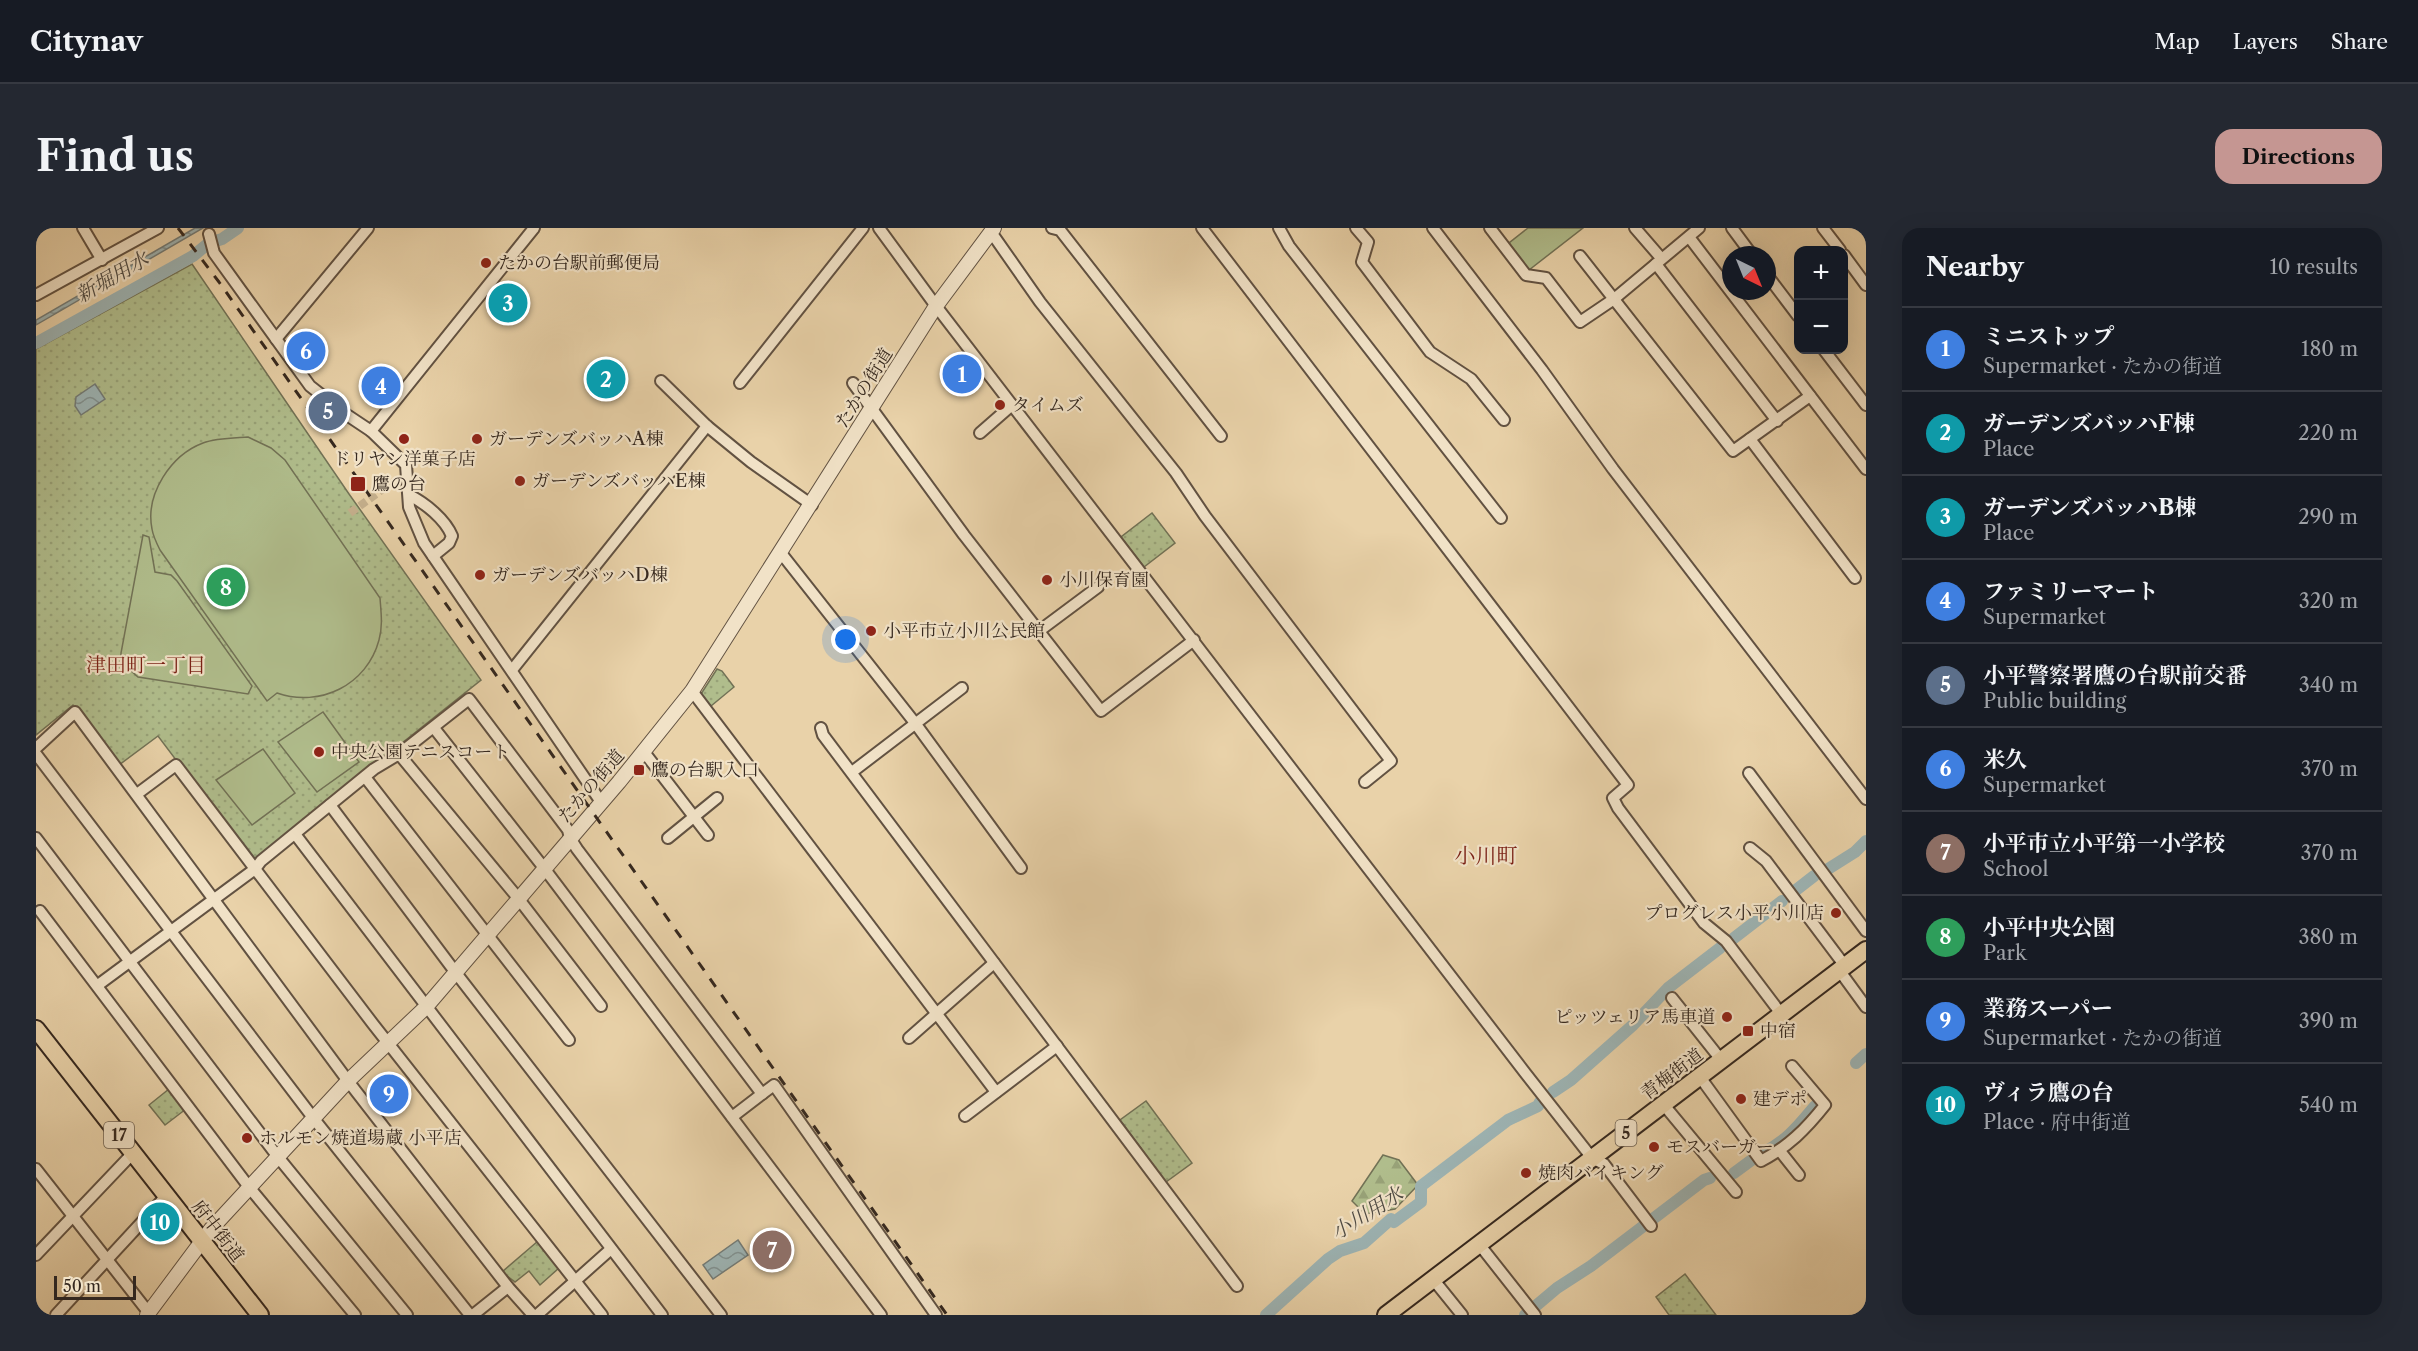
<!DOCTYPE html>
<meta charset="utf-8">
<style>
:root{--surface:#171b24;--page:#242831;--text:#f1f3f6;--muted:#9ea1a6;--line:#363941;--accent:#c59692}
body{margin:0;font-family:"Libre Caslon Text","Noto Serif JP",serif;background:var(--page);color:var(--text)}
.controls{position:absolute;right:18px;top:18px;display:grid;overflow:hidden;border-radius:12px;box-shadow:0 6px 24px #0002}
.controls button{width:54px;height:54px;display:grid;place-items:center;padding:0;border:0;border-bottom:2px solid var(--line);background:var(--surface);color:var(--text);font:30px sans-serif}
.compass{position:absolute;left:1686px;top:18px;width:54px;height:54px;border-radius:50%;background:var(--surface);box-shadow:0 6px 24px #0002;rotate:137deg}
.scale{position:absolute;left:18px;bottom:15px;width:82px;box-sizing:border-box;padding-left:6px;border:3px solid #35281f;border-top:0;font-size:16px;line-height:21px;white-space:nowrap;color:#35281f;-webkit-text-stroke:4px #f1e2c7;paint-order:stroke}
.you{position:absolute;left:810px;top:412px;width:21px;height:21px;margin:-15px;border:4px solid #fff;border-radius:50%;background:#1a73e8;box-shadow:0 0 0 9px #1a73e833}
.badge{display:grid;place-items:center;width:39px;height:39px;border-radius:50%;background:var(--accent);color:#fff;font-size:20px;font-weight:700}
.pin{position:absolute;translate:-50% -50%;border:3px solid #fff;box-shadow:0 2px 6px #0006}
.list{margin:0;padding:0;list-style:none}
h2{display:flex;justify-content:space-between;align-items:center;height:78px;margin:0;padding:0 24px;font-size:26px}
h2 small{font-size:20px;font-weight:400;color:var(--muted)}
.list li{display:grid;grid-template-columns:39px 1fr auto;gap:18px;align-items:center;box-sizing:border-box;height:84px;padding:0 24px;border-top:2px solid var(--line)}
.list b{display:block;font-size:22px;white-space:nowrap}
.list p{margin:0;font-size:20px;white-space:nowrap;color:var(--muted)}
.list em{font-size:20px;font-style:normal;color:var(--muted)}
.map{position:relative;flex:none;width:1830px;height:1087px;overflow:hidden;border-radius:18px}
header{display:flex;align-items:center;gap:36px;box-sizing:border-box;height:84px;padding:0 30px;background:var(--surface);border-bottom:2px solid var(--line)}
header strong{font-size:28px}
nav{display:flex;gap:33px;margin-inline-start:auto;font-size:21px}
.intro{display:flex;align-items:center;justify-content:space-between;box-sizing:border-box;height:144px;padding:0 36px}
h1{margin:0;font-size:42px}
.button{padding:15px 27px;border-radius:18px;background:var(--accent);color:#111;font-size:21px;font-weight:700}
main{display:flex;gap:36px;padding:0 36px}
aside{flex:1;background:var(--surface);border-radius:18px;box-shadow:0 6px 24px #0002}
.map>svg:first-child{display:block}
.forest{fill:url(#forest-firs);stroke:#727256;stroke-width:1.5}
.park{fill:url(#park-dots);stroke:#727256;stroke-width:1.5}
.pitch{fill:#b0bd8c;stroke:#727256;stroke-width:1.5}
.water{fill:url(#water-waves);stroke:#737c78;stroke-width:1.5}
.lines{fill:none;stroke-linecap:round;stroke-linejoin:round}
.canal{stroke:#9db4b4;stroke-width:12}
.pedestrian-tunnel{stroke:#c5b08d;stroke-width:8;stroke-dasharray:8 4;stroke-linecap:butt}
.minor-casing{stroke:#625242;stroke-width:14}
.tertiary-casing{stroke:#625242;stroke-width:16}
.primary-casing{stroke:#35281f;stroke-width:20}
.minor{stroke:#f1e2c7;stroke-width:10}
.tertiary{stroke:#f1e2c7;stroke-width:14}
.primary{stroke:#e9d2a9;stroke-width:16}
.rail{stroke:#35281f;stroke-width:3;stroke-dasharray:10 10;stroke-linecap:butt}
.poi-dot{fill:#8f2418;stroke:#f1e2c7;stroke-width:2}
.labels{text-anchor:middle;stroke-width:4.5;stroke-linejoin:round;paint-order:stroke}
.shield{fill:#f1e2c7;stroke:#6d6051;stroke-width:1.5}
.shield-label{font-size:16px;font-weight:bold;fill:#35281f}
.poi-label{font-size:18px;fill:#35281f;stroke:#f1e2c7;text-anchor:start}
.street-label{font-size:18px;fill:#35281f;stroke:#f1e2c7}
.water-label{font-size:20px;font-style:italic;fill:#4f4b44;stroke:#f1e2c7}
.neighbourhood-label{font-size:20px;fill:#7a1f14;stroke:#f1e2c7}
.quarter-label{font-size:21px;fill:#7a1f14;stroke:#f1e2c7}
</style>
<header>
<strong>Citynav</strong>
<nav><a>Map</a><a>Layers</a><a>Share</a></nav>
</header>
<div class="intro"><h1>Find us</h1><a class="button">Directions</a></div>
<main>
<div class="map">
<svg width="1830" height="1087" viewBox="0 0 1830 1087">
<defs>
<pattern id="forest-firs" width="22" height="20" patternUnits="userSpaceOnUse" patternTransform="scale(1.5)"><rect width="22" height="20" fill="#b0bd8c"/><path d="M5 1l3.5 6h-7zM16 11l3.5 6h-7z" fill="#98a278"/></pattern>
<pattern id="park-dots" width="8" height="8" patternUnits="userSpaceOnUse" patternTransform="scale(1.5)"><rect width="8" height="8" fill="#b0bd8c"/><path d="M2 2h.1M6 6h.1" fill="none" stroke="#98a278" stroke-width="1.8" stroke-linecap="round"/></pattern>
<pattern id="water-waves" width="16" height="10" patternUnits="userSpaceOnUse" patternTransform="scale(1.5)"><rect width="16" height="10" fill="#9db4b4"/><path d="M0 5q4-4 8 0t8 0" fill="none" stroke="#819292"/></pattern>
</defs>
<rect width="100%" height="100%" fill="#e9d2a9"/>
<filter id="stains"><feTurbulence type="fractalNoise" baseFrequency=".00333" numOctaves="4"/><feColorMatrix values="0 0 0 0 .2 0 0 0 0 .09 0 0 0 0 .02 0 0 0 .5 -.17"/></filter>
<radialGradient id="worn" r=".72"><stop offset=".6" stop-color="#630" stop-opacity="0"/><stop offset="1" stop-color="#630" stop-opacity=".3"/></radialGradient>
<path class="forest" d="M1347 927 1363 932 1382 957 1359 981 1329 986 1316 973Z"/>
<g class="park">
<path d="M156 36 313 266 445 452 217 634 122 508 83 537 37 477 0 507V121Z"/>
<path d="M1116 285 1139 315 1108 339 1085 309Z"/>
<path d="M681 441 686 443 698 459 675 478 665 466Z"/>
<path d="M133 861 150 881 129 897 113 877Z"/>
<path d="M1110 873 1156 935 1130 954 1084 892Z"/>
<path d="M502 1013 523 1040 504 1057 493 1043 479 1054 466 1044Z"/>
<path d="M1649 1046 1680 1087H1633L1620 1069Z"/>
</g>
<g class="pitch">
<path d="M1492 0H1547L1493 42 1473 15Z"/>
<path d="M212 209 235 220 249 232 344 370C345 384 347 398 343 412 331 457 284 480 241 465L231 473 124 322C121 316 117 308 116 301 109 266 135 227 167 215 180 210 198 210 212 209Z"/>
<path d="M107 307 113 309 119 344 135 347 141 353 216 458 212 466 102 449 85 434V425Z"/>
<path d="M287 484 323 534 281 564 242 514Z"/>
<path d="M227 521 259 565 216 597 180 552Z"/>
</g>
<g class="water">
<path d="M159 0H167L0 97V92Z"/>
<path d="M59 156 69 171 45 187 39 178 40 169Z"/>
<path d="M702 1012 712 1027 677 1051 667 1037Z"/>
</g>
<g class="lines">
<g class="canal">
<path d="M0 115 157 28 173 15 186 11 202 0"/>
<path d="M1792 641 1819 624 1830 613"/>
<path d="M1760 662 1778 648"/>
<path d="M1698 710 1746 673"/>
<path d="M1820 835 1830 826"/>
<path d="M1517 864 1535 852 1597 797 1632 760 1684 720"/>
<path d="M1726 925C1750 914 1763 897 1779 878"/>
<path d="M1698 945 1717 931"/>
<path d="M1230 1087 1292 1031 1304 1023 1328 1015 1355 991 1358 994 1385 974V958L1472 892 1502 878 1504 874"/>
<path d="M1489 1087 1521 1060 1555 1038 1668 952 1674 950"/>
</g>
<path class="pedestrian-tunnel" d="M314 285 354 256"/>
<g class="minor-casing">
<g id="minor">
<path d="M47 0 66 32"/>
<path d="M843 0 900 78 1490 846 1556 930 1568 936 1615 998"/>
<path d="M1016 0 1024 2 1185 208"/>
<path d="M1166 0 1592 557 1577 570 1582 580 1668 695 1690 713 1746 787"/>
<path d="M1243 0 1253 18 1465 290"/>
<path d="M1320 0 1332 14 1326 34 1394 124 1435 151 1468 192"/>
<path d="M1397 0 1506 142 1577 241 1830 571"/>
<path d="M1454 0 1490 47 1510 50 1544 94 1578 71 1663 0"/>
<path d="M1599 0 1625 30"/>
<path d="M1696 0 1716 27"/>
<path d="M1787 0 1804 22"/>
<path d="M955 4 1004 74 1140 245 1169 288 1355 533 1329 554"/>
<path d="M173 6 178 25 274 158 311 187 335 203 370 237 373 279 388 315 565 574"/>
<path d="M1653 9 1830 241"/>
<path d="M1808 27 1830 57"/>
<path d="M1544 28 1697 223 1774 168"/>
<path d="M1620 36 1741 193"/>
<path d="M1731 47 1762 88"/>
<path d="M0 67 122 0"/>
<path d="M240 111 332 0"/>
<path d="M1788 122 1830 177"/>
<path d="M625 153 671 198 715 234 776 277"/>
<path d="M704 155 827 0"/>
<path d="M817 155 928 307 1065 483 1158 412"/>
<path d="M335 203 498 0"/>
<path d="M944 205 976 177"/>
<path d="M1714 211 1819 350"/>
<path d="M373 267C389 275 409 291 416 308L413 315 397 328"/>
<path d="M745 325 879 495 985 640"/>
<path d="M1003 403 1062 359"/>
<path d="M476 442 671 198"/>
<path d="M656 463 960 864"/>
<path d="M398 500 508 640 845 1087"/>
<path d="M785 500 787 507 1201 1058"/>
<path d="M0 520 39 484 312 853 472 1059 497 1087"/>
<path d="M608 524 672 607"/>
<path d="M0 526 278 891 434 1087"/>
<path d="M363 526 482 670 565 778"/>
<path d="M816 544 926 460"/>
<path d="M1713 545 1830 703"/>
<path d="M329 549 533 812"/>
<path d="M101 566 140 537 337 796 566 1087"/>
<path d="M294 577 420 745 685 1087"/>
<path d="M259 606 626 1087"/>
<path d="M0 610 242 929 371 1087"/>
<path d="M632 610 681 570"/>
<path d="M1714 620 1730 633 1809 738"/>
<path d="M4 683 213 959 319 1087"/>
<path d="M1803 742 1830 779"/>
<path d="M62 757 219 641 225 633 338 541 363 526 433 471 532 602 534 610 541 621 726 866 738 857 900 1087"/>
<path d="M1636 770 1686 833"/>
<path d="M873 810 958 735"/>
<path d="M1664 849 1725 933C1752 919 1770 901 1789 877L1756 838"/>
<path d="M1628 877 1700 964"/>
<path d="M929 888 1021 818"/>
<path d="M696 889 726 866"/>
<path d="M1744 923 1763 947"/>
<path d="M0 941 113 1085"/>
<path d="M1443 1016 1499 1087"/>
<path d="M0 1027 97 925"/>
<path d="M1397 1051 1426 1087"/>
<path d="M20 1087 130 968"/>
<path d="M437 1087 472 1059"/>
<path d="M501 1087 575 1021"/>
</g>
</g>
<g class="tertiary-casing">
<path id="tertiary" d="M111 1087 175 1001 312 853 390 779 583 554 656 463 900 78 958 0"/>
</g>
<g class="primary-casing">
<g id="primary">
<path d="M0 801 224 1087"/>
<path d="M1350 1087 1830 722"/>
</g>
</g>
<use href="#minor" class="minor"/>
<use href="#tertiary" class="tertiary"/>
<use href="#primary" class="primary"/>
<path class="rail" d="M142 0 183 54 911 1087"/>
</g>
<g class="poi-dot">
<circle cx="450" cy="35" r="6"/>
<circle cx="964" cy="177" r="6"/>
<circle cx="368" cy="211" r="6"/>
<circle cx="441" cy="211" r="6"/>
<circle cx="484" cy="253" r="6"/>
<rect x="314" y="248" width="16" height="16" rx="3"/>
<circle cx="444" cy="347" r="6"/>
<circle cx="1011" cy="352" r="6"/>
<circle cx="835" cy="403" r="6"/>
<circle cx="283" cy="524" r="6"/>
<rect x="597" y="536" width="12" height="12" rx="3"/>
<circle cx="1800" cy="685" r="6"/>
<circle cx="1691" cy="789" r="6"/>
<rect x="1706" y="797" width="12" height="12" rx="3"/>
<circle cx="1705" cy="871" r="6"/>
<circle cx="211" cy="910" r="6"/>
<circle cx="1618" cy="919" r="6"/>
<circle cx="1490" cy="945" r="6"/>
</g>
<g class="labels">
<g class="shield">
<rect x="1579.5" y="892" width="21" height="26" rx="4.5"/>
<rect x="68" y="894" width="30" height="26" rx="4.5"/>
</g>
<g class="shield-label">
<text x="1590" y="911">5</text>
<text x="83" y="913">17</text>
</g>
<g class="poi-label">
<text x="462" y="41">たかの台駅前郵便局</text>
<text x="976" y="183">タイムズ</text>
<text x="453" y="217">ガーデンズバッハA棟</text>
<text x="368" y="237" text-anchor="middle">ドリヤン洋菓子店</text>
<text x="496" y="259">ガーデンズバッハE棟</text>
<text x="336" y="262">鷹の台</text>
<text x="456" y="353">ガーデンズバッハD棟</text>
<text x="1023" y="358">小川保育園</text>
<text x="847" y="409">小平市立小川公民館</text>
<text x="295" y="530">中央公園テニスコート</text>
<text x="615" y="548">鷹の台駅入口</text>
<text x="1788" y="691" text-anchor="end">プログレス小平小川店</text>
<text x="1679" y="795" text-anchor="end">ピッツェリア馬車道</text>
<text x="1724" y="809">中宿</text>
<text x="1717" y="877">建デポ</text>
<text x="223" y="916">ホルモン焼道場蔵 小平店</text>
<text x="1630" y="925">モスバーガー</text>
<text x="1502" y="951">焼肉バイキング</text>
</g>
<g class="street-label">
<text transform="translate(828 160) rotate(-58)" y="6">たかの街道</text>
<text transform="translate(555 558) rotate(-49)" y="6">たかの街道</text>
<text transform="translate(1636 846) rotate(-37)" y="6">青梅街道</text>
<text transform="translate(182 1003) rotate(52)" y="6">府中街道</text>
</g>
<g class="water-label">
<text transform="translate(76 49) rotate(-30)" y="7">新堀用水</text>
<text transform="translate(1331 985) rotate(-32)" y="7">小川用水</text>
</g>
<g class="neighbourhood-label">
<text x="110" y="444">津田町一丁目</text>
</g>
<g class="quarter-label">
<text x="1450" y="635">小川町</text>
</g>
</g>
<rect width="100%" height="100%" filter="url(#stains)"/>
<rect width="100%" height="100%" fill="url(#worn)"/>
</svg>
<div class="controls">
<button>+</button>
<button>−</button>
</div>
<svg class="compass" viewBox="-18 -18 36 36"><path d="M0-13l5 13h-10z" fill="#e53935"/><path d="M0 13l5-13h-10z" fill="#9ea1a6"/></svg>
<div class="scale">50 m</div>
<div class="you"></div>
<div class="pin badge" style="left:926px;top:146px;background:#3f7fe0">1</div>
<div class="pin badge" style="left:570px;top:151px;background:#0f9aa8">2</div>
<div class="pin badge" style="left:472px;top:75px;background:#0f9aa8">3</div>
<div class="pin badge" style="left:345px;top:158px;background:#3f7fe0">4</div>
<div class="pin badge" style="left:292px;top:183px;background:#5c6f8a">5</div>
<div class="pin badge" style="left:270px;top:123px;background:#3f7fe0">6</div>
<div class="pin badge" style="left:736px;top:1022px;background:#8d6e63">7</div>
<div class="pin badge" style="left:190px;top:359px;background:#2e9e5b">8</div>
<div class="pin badge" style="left:353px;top:866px;background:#3f7fe0">9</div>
<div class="pin badge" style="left:124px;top:994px;background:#0f9aa8">10</div>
</div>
<aside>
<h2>Nearby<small>10 results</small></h2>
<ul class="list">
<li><span class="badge" style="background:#3f7fe0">1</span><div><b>ミニストップ</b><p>Supermarket · たかの街道</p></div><em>180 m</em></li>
<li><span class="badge" style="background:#0f9aa8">2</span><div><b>ガーデンズバッハF棟</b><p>Place</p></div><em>220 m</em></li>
<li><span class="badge" style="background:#0f9aa8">3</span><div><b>ガーデンズバッハB棟</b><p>Place</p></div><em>290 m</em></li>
<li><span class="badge" style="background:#3f7fe0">4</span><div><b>ファミリーマート</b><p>Supermarket</p></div><em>320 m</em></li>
<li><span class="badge" style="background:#5c6f8a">5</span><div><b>小平警察署鷹の台駅前交番</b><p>Public building</p></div><em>340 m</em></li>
<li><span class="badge" style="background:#3f7fe0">6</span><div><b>米久</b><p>Supermarket</p></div><em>370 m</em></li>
<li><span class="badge" style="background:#8d6e63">7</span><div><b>小平市立小平第一小学校</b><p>School</p></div><em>370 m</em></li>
<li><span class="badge" style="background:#2e9e5b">8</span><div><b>小平中央公園</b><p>Park</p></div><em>380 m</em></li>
<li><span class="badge" style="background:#3f7fe0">9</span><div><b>業務スーパー</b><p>Supermarket · たかの街道</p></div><em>390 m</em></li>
<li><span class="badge" style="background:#0f9aa8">10</span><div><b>ヴィラ鷹の台</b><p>Place · 府中街道</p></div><em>540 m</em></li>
</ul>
</aside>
</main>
